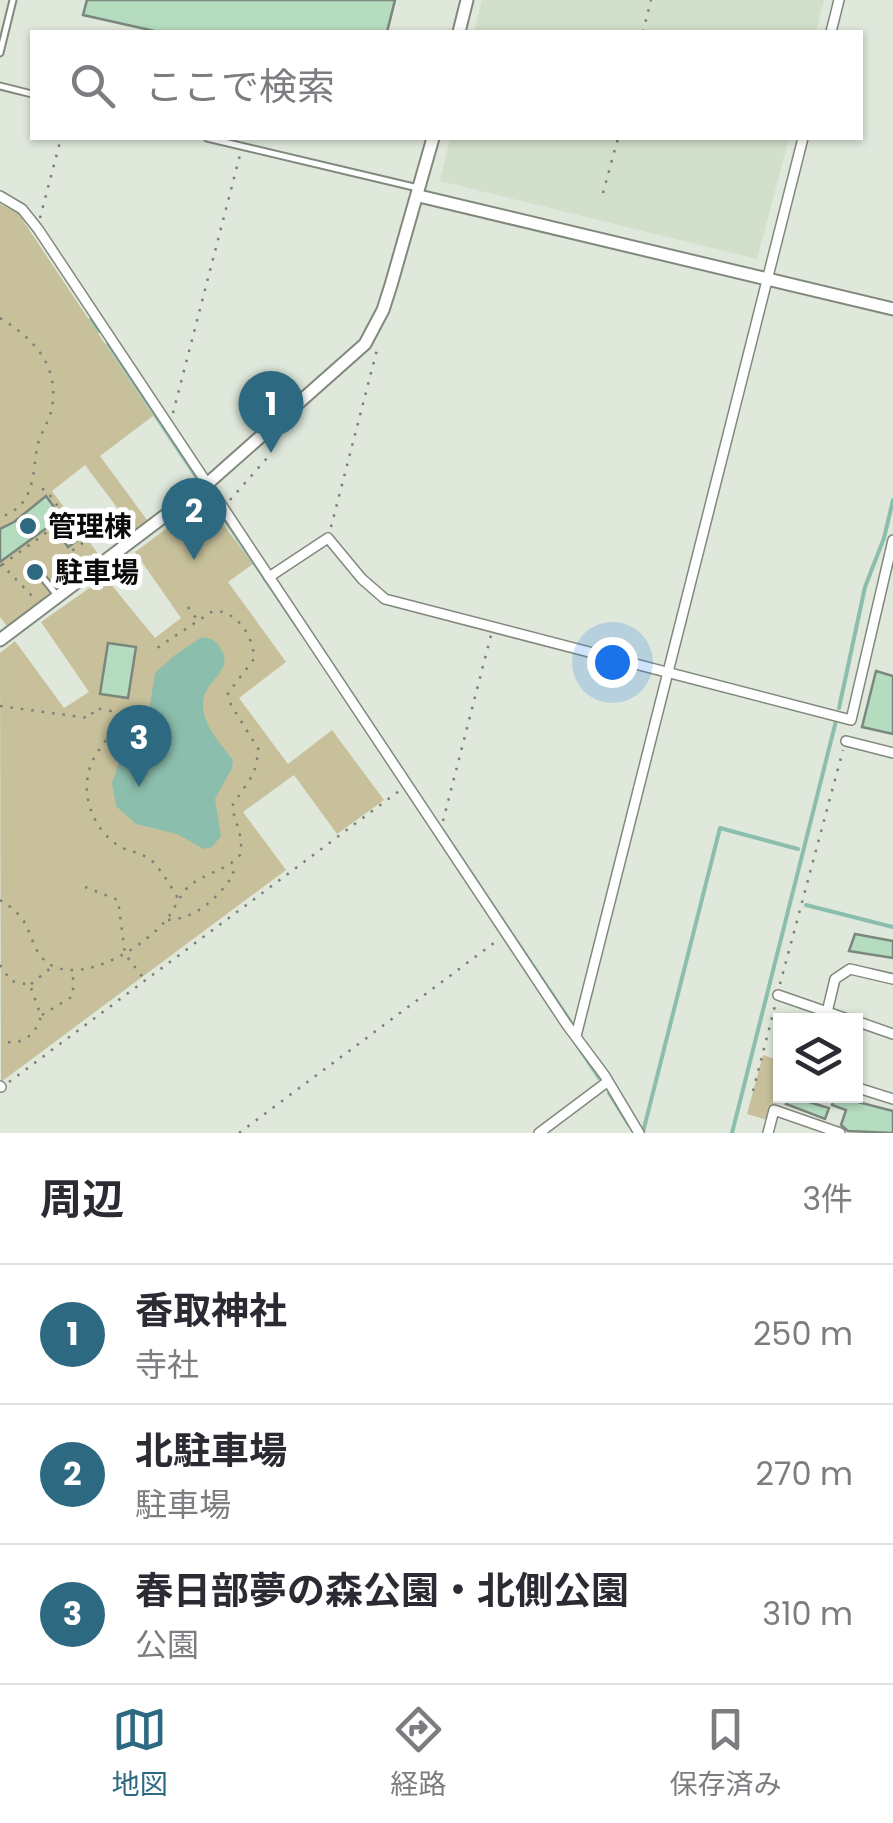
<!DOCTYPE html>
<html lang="ja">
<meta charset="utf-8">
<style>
:root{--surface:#fff;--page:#f7f7f7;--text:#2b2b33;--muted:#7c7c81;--line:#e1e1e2;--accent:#2d6981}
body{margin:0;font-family:Poppins,"Noto Sans JP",sans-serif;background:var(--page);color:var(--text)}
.controls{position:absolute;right:30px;bottom:30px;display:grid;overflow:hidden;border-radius:0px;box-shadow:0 2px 8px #0004}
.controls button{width:90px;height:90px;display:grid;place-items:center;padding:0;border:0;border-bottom:2px solid var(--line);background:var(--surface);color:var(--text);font:50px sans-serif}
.you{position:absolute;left:612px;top:662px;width:35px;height:35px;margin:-25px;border:8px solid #fff;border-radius:50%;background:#1a73e8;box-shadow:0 0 0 15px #1a73e833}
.badge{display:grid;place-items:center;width:65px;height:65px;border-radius:50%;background:var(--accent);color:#fff;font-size:32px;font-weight:700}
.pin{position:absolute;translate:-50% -82px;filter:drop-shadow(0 2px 5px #0008)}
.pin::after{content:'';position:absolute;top:52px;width:35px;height:30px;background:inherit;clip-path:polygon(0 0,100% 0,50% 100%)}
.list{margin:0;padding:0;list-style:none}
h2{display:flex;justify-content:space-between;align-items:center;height:130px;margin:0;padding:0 40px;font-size:42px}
h2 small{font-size:32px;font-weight:400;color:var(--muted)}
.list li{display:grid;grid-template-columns:65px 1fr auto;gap:30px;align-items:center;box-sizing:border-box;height:140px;padding:0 40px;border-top:2px solid var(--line)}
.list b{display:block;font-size:38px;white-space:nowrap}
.list p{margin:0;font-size:32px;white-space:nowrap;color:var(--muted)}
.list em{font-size:32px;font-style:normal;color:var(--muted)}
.icon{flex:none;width:55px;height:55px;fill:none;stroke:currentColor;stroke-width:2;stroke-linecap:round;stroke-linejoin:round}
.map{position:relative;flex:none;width:893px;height:1133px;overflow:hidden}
.search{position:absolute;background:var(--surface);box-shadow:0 2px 8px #0004;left:30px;right:30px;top:30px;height:110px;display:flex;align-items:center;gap:25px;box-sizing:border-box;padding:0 35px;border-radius:0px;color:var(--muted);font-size:38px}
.sheet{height:550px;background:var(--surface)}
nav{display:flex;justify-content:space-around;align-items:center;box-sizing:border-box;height:140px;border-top:2px solid var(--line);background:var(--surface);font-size:28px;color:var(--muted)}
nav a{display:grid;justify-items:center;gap:5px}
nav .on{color:var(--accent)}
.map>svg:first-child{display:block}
.built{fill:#d2dfcb}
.green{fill:#c7c09b}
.water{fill:#8cbead}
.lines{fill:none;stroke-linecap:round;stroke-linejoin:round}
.stream{stroke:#8cbead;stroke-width:4}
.building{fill:#b5dcbf;stroke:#7b877e;stroke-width:2.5}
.service-casing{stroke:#81897d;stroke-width:9}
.minor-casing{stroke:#81897d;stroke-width:12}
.tertiary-casing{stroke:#81897d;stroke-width:15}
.path{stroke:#7a8077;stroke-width:2.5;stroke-dasharray:2.5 8;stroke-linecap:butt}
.service{stroke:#fff;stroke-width:5}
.minor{stroke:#fff;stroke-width:9}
.tertiary{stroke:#fff;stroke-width:11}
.poi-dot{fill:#2d6981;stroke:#fff;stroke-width:4}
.labels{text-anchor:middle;stroke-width:10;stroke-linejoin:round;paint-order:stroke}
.poi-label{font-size:28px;font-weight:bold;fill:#090c08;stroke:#fff;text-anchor:start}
</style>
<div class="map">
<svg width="893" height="1133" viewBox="0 0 893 1133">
<rect width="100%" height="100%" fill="#dfe8db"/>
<g class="built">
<path d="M482 0H824L816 32H474Z"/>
<path d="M450 138H789L757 259 440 181Z"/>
</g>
<g class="green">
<path d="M0 204 18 213 153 416 100 456 147 520 134 530 85 465 52 491 99 555 7 626 0 617Z"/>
<path d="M205 500 253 564 228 582 286 662 239 698 288 764 332 730 384 800 337 834 294 775 243 812 286 870 1 1082 0 653 15 641 64 708 89 692 41 622 105 577 155 638 181 618 135 552Z"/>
<path d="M763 1055 780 1061 779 1103 772 1105 767 1120 747 1114Z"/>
</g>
<path class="water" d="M202 637C212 639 216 640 221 649 235 672 203 680 203 704 203 726 221 744 233 760L232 768 215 799 221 836 212 847 204 849 177 834 136 824 116 806 112 783 119 762 147 724 155 673 175 655Z"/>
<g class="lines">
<g class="stream">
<path d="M91 319 99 331"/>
<path d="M108 344 199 481"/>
<path d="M209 496 300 631"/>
<path d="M839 708 865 587 884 538 893 500"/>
<path d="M443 831 572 1024"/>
<path d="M806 905 893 927"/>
<path d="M577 1045 599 1078"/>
<path d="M609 1093 629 1125"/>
<path d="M643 1132 720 828 798 849"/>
<path d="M732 1133 837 717"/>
</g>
</g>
<g class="building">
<path d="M87 0H395L387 32H159L83 15Z"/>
<path d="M46 496 78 540 68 547 52 524 0 562V529L14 522Z"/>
<path d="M108 643 136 647 128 698 100 694Z"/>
<path d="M876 671 893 676V734L862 727Z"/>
<path d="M855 934 893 941V958L849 951Z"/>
<path d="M789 1096 829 1108 825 1119 786 1104Z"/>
<path d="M835 1096 893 1111V1133L848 1131 841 1125 846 1110 832 1105Z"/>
</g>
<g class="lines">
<g class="service-casing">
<g id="service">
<path d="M0 53 13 0"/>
<path d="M0 86 32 94"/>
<path d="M207 138 418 188"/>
<path d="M178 509 188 522"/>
<path d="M44 579 56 594"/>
</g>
</g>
<g class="minor-casing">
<g id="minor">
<path d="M831 32 839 0"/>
<path d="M0 196 22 209 38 229 567 1025 605 1076 639 1133"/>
<path d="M269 577 328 538 362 579 385 599 851 720 893 540"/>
<path d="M846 741 893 753"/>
<path d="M778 995 853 1021"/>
<path d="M827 1012 835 979 850 969 893 979"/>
<path d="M856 1021 893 1034"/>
<path d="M576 1036 803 138"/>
<path d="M0 1086 1 1087"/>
<path d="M858 1088 893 1099"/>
<path d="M539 1133 607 1082"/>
<path d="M768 1133 774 1110 840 1133"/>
</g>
</g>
<g class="tertiary-casing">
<g id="tertiary">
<path d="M459 32 467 0"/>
<path d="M419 196 893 309"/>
<path d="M0 640 207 484 365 344 383 310 391 285 433 138"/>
</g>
</g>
<g class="path">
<path d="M643 32 651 0"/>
<path d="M603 193 618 138"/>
<path d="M40 218 61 138"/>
<path d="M0 318C36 340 61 368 51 412 48 424 39 435 37 448 32 477 35 506 0 517"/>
<path d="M173 413 240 155"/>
<path d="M230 500 268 457"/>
<path d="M66 518 84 542 69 553"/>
<path d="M331 527 378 346"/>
<path d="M2 565 66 518 47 491 36 486"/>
<path d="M0 566 2 565 37 601"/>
<path d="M188 607 196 618"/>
<path d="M0 706 81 717 89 718 96 708 120 713C114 736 92 751 88 775 83 801 95 829 116 844 127 852 142 852 152 861 163 872 171 887 179 900"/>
<path d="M443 821 491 635"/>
<path d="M85 887 118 900 125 954 144 979"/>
<path d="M0 900C6 904 13 908 18 914 33 929 31 954 51 965 86 984 145 946 167 919 175 909 179 896 188 887 204 873 226 871 240 855 244 835 235 824 232 806L254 773 259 750 231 705 228 693 254 659C254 637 237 610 213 611L157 648"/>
<path d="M168 920C198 918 218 897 234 874L230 866"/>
<path d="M0 965 11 981 30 985 41 1016C35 1037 21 1046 0 1041"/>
<path d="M31 984 52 967"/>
<path d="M780 984 843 750"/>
<path d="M42 1015 73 996V972"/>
<path d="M9 1082 399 791"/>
<path d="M753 1091 775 1006"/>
<path d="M239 1133 498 940"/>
</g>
<use href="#service" class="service"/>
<use href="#minor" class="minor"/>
<use href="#tertiary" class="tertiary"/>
</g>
<g class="poi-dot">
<circle cx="28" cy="526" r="10"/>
<circle cx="35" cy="572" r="10"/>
</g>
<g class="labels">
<g class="poi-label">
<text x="48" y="536">管理棟</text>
<text x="55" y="582">駐車場</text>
</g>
</g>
</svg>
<div class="controls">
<button><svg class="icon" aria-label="layers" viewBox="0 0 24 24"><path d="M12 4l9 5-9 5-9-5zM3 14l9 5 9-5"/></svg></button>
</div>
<div class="you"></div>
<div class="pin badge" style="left:271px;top:453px">1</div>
<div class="pin badge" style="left:194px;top:560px">2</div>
<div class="pin badge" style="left:139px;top:787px">3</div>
<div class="search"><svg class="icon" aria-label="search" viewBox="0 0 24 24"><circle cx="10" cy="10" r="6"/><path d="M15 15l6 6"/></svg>ここで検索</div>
</div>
<section class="sheet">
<h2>周辺<small>3件</small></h2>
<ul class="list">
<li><span class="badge">1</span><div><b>香取神社</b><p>寺社</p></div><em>250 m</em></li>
<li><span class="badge">2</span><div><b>北駐車場</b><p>駐車場</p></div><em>270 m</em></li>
<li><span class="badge">3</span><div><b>春日部夢の森公園・北側公園</b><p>公園</p></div><em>310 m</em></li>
</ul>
</section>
<nav>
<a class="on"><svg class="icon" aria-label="map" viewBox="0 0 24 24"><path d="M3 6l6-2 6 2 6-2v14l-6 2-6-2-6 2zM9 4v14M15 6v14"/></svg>地図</a>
<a><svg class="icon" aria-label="directions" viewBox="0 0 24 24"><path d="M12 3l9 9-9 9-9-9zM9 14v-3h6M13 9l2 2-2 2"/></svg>経路</a>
<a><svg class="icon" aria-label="saved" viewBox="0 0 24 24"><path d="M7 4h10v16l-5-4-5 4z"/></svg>保存済み</a>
</nav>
